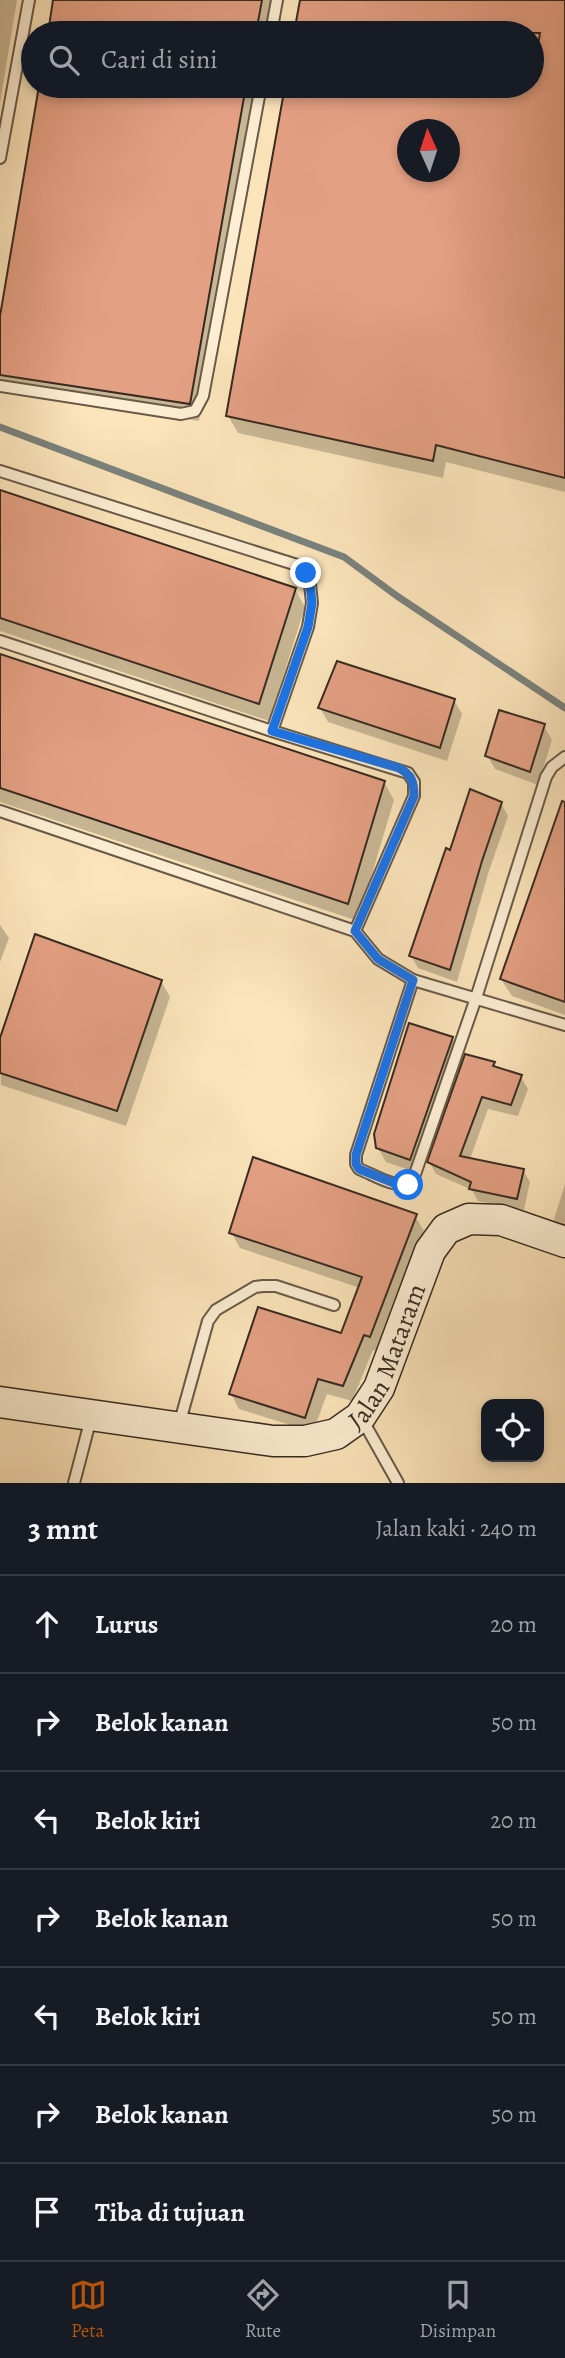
<!DOCTYPE html>
<html lang="id">
<meta charset="utf-8">
<style>
:root{--surface:#171b24;--page:#20242c;--text:#f1f3f6;--muted:#9ea1a6;--line:#363941;--accent:#b45309}
body{margin:0;font-family:Alegreya,serif;background:var(--page);color:var(--text)}
.controls{position:absolute;right:21px;bottom:21px;display:grid;overflow:hidden;border-radius:14px;box-shadow:0 4px 10px #0003}
.controls button{width:63px;height:63px;display:grid;place-items:center;padding:0;border:0;border-bottom:2px solid var(--line);background:var(--surface);color:var(--text);font:35px sans-serif}
.compass{position:absolute;left:397px;top:119px;width:63px;height:63px;border-radius:50%;background:var(--surface);box-shadow:0 4px 10px #0003;rotate:357deg}
.stop{position:absolute;width:21px;height:21px;margin:-16px;border:5px solid #1a73e8;border-radius:50%;background:#fff}
.stop.end{background:#1a73e8;border-color:#fff;box-shadow:0 2px 7px #0008}
.list{margin:0;padding:0;list-style:none}
h2{display:flex;justify-content:space-between;align-items:center;height:91px;margin:0;padding:0 28px;font-size:30px}
h2 small{font-size:23px;font-weight:400;color:var(--muted)}
.list li{display:grid;grid-template-columns:46px 1fr auto;gap:21px;align-items:center;box-sizing:border-box;height:98px;padding:0 28px;border-top:2px solid var(--line)}
.list b{display:block;font-size:26px;white-space:nowrap}
.list em{font-size:23px;font-style:normal;color:var(--muted)}
.icon{flex:none;width:38px;height:38px;fill:none;stroke:currentColor;stroke-width:2;stroke-linecap:round;stroke-linejoin:round}
.map{position:relative;flex:none;width:565px;height:1483px;overflow:hidden}
.search{position:absolute;background:var(--surface);box-shadow:0 4px 10px #0003;left:21px;right:21px;top:21px;height:77px;display:flex;align-items:center;gap:18px;box-sizing:border-box;padding:0 24px;border-radius:38px;color:var(--muted);font-size:26px}
.sheet{height:777px;background:var(--surface)}
nav{display:flex;justify-content:space-around;align-items:center;box-sizing:border-box;height:98px;border-top:2px solid var(--line);background:var(--surface);font-size:19px;color:var(--muted)}
nav a{display:grid;justify-items:center;gap:4px}
nav .on{color:var(--accent)}
.map>svg:first-child{display:block}
.shadow{fill:#0003;fill-rule:evenodd}
.lines{fill:none;stroke-linecap:round;stroke-linejoin:round}
.stream{stroke:#7a827e;stroke-width:7}
.building{fill:#e4a083;stroke:#372b21;stroke-width:2;fill-rule:evenodd}
.lane-casing{stroke:#685a48;stroke-width:14}
.secondary-casing{stroke:#372b21;stroke-width:33}
.lane{stroke:#fdeed3;stroke-width:10}
.secondary{stroke:#fdeed3;stroke-width:30}
.route{stroke:#1a73e8;stroke-width:9}
.labels{text-anchor:middle;stroke-width:6;stroke-linejoin:round;paint-order:stroke}
.street-label{font-size:26px;fill:#372b21;stroke:#fdeed3}
</style>
<div class="map">
<svg width="565" height="1483" viewBox="0 0 565 1483">
<rect width="100%" height="100%" fill="#fce5bb"/>
<filter id="stains"><feTurbulence type="fractalNoise" baseFrequency=".00286" numOctaves="4"/><feColorMatrix values="0 0 0 0 .2 0 0 0 0 .09 0 0 0 0 .02 0 0 0 .5 -.17"/></filter>
<radialGradient id="worn" r=".72"><stop offset=".6" stop-color="#630" stop-opacity="0"/><stop offset="1" stop-color="#630" stop-opacity=".3"/></radialGradient>
<g class="shadow">
<path d="M0 0H17L0 103Z"/>
<path d="M55 0H274L268 33H49Z"/>
<path d="M302 0H565V492L446 462 443 478 238 433 228 416 287 86H532V33H296ZM407 130H449V172H407Z"/>
<path d="M41 86H259L199 421 2 391 0 387V327Z"/>
<path d="M0 492 295 589 305 607 269 721 0 631Z"/>
<path d="M0 656 384 782 394 800 358 921 0 802Z"/>
<path d="M454 700 462 714 447 761 328 722 320 708Z"/>
<path d="M544 726 552 740 538 785 495 769 487 755Z"/>
<path d="M565 799V1015L512 996 501 979Z"/>
<path d="M501 803 508 816 488 874 457 982 418 968 411 956 451 852Z"/>
<path d="M0 925 9 938 0 962Z"/>
<path d="M161 981 170 997 126 1126 1 1085 0 1043Z"/>
<path d="M452 1038 460 1052 418 1173 386 1162 378 1148Z"/>
<path d="M494 1063 497 1069 521 1077 528 1089 518 1116 488 1109 470 1159 523 1170 530 1182 524 1210 478 1201 472 1190 436 1174 429 1162Z"/>
<path d="M565 1184V1230L559 1228 554 1219Z"/>
<path d="M415 1216 424 1231 379 1352 373 1350 352 1401 327 1394 313 1432 239 1409 231 1394 342 1335 360 1288 240 1248 231 1232Z"/>
</g>
<g class="lines">
<path class="stream" d="M0 427 344 557 397 596 565 708"/>
</g>
<g class="building">
<path d="M53 0H262L256 33H48Z"/>
<path d="M300 0H565V478L436 445 433 461 226 416 285 86H532L540 33H294ZM408 130H450V172H408Z"/>
<path d="M39 86H246L190 404 0 375V316Z"/>
<path d="M0 490 296 588 259 704 0 618Z"/>
<path d="M0 654 385 781 348 904 0 788Z"/>
<path d="M337 661 455 699 440 748 318 708Z"/>
<path d="M499 710 545 724 530 772 485 756Z"/>
<path d="M470 789 502 802 482 861 450 970 409 956 446 848 450 850Z"/>
<path d="M562 801 565 802V1002L500 979Z"/>
<path d="M35 934 162 980 117 1111 0 1073V1038Z"/>
<path d="M409 1023 453 1037 410 1160 376 1148 374 1134Z"/>
<path d="M465 1054 495 1062 493 1066 522 1075 511 1105 482 1097 460 1156 524 1169 517 1199 469 1189 471 1182 427 1162Z"/>
<path d="M253 1157 417 1214 370 1337 364 1335 343 1386 318 1379 305 1418 229 1394 258 1307 341 1333 362 1277 229 1233Z"/>
</g>
<g class="lines">
<g class="lane-casing">
<g id="lane">
<path d="M271 33 277 0"/>
<path d="M0 158 29 0"/>
<path d="M0 386 181 414 195 411 203 396 261 86"/>
<path d="M0 471 297 565 306 573 310 584 312 603 308 627 272 731"/>
<path d="M0 641 272 731 408 773 414 782V796L355 931"/>
<path d="M0 811 355 931 378 959 413 980 565 1025"/>
<path d="M413 980 356 1155V1164L359 1169C375 1175 399 1192 413 1180L476 998 546 777 552 767 565 757"/>
<path d="M362 1419 398 1483"/>
<path d="M179 1425 208 1321 216 1310 255 1287 263 1286H276L334 1305"/>
<path d="M74 1483 91 1418"/>
</g>
</g>
<g class="secondary-casing">
<g id="secondary">
<path id="s1" d="M0 1402 273 1441H305L336 1434 360 1417 379 1388 430 1251 446 1229 469 1219 501 1220 565 1242"/>
</g>
</g>
<use href="#lane" class="lane"/>
<use href="#secondary" class="secondary"/>
</g>
<g class="lines">
<path class="route" d="M306 573 310 584 312 603 308 627 272 731 399 768C412 775 414 782 414 796L355 931 378 959 413 980 356 1155V1164L359 1169 399 1185H408"/>
</g>
<g class="labels">
<g class="street-label">
<text dy="9" stroke="none"><textPath href="#s1" startOffset="436">Jalan Mataram</textPath></text>
</g>
</g>
<rect width="100%" height="100%" filter="url(#stains)"/>
<rect width="100%" height="100%" fill="url(#worn)"/>
</svg>
<div class="controls">
<button><svg class="icon" aria-label="locate" viewBox="0 0 24 24"><circle cx="12" cy="12" r="6"/><path d="M12 2v4M12 18v4M2 12h4M18 12h4"/></svg></button>
</div>
<svg class="compass" viewBox="-18 -18 36 36"><path d="M0-13l5 13h-10z" fill="#e53935"/><path d="M0 13l5-13h-10z" fill="#9ea1a6"/></svg>
<div class="stop" style="left:408px;top:1185px"></div>
<div class="stop end" style="left:306px;top:573px"></div>
<div class="search"><svg class="icon" aria-label="search" viewBox="0 0 24 24"><circle cx="10" cy="10" r="6"/><path d="M15 15l6 6"/></svg>Cari di sini</div>
</div>
<section class="sheet">
<h2>3 mnt<small>Jalan kaki · 240 m</small></h2>
<ul class="list">
<li><svg class="icon" aria-label="ahead" viewBox="0 0 24 24"><path d="M12 20V5M6 11l6-6 6 6"/></svg><div><b>Lurus</b></div><em>20 m</em></li>
<li><svg class="icon" aria-label="right" viewBox="0 0 24 24"><path d="M7 20v-9h11M14 6l5 5-5 5"/></svg><div><b>Belok kanan</b></div><em>50 m</em></li>
<li><svg class="icon" aria-label="left" viewBox="0 0 24 24"><path d="M17 20v-9H6M10 6l-5 5 5 5"/></svg><div><b>Belok kiri</b></div><em>20 m</em></li>
<li><svg class="icon" aria-label="right" viewBox="0 0 24 24"><path d="M7 20v-9h11M14 6l5 5-5 5"/></svg><div><b>Belok kanan</b></div><em>50 m</em></li>
<li><svg class="icon" aria-label="left" viewBox="0 0 24 24"><path d="M17 20v-9H6M10 6l-5 5 5 5"/></svg><div><b>Belok kiri</b></div><em>50 m</em></li>
<li><svg class="icon" aria-label="right" viewBox="0 0 24 24"><path d="M7 20v-9h11M14 6l5 5-5 5"/></svg><div><b>Belok kanan</b></div><em>50 m</em></li>
<li><svg class="icon" aria-label="arrive" viewBox="0 0 24 24"><path d="M6 21V4h12l-3 4 3 4H6"/></svg><div><b>Tiba di tujuan</b></div></li>
</ul>
</section>
<nav>
<a class="on"><svg class="icon" aria-label="map" viewBox="0 0 24 24"><path d="M3 6l6-2 6 2 6-2v14l-6 2-6-2-6 2zM9 4v14M15 6v14"/></svg>Peta</a>
<a><svg class="icon" aria-label="directions" viewBox="0 0 24 24"><path d="M12 3l9 9-9 9-9-9zM9 14v-3h6M13 9l2 2-2 2"/></svg>Rute</a>
<a><svg class="icon" aria-label="saved" viewBox="0 0 24 24"><path d="M7 4h10v16l-5-4-5 4z"/></svg>Disimpan</a>
</nav>
